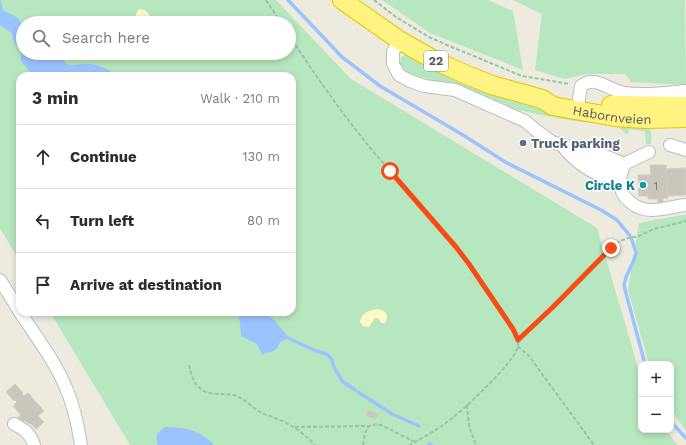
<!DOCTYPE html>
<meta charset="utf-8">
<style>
:root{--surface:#fff;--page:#f7f7f7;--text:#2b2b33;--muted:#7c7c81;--line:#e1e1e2}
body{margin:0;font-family:"Work Sans",sans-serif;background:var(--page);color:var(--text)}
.controls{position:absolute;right:12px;bottom:12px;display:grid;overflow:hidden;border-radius:8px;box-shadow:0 2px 6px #0003}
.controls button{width:36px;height:36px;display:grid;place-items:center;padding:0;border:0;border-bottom:1px solid var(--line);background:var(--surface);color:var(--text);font:20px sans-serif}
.stop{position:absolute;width:12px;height:12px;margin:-9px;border:3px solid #f84c18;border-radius:50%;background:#fff}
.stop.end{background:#f84c18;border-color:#fff;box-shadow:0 1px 4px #0008}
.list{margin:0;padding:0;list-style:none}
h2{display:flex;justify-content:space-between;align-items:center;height:52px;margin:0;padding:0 16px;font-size:17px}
h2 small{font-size:13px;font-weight:400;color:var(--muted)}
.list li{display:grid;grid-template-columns:26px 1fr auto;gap:12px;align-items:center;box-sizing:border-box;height:64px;padding:0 16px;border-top:1px solid var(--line)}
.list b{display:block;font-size:15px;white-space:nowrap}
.list em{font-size:13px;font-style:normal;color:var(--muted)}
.icon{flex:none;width:22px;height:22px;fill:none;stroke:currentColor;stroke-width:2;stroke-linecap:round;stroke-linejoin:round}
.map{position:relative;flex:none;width:686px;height:445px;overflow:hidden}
.search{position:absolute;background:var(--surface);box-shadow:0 2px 6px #0003;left:16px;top:16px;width:280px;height:44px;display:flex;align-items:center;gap:10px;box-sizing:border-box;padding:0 14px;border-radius:22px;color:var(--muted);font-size:15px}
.panel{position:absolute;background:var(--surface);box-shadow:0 2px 6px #0003;left:16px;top:72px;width:280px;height:244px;border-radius:12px}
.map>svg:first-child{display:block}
.green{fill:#b7e7be;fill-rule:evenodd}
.sand{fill:#fdf9c8}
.water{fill:#9bc4ff}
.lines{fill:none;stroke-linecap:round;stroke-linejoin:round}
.stream{stroke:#9bc4ff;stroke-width:3.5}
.building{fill:#c9c7bd;stroke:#d1cebc}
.minor-casing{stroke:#bbbdc4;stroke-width:14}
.highway-casing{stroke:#eac500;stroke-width:20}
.path{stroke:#90c8a8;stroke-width:2;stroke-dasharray:4 2;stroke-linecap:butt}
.minor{stroke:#fff;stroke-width:12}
.highway{stroke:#fff382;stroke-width:18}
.route{stroke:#f84c18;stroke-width:5}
.service-dot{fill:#5c6f8a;stroke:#fff;stroke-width:1.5}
.culture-dot{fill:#0f9aa8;stroke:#fff;stroke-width:1.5}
.labels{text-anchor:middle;stroke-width:3;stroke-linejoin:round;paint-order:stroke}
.number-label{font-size:11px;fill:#747578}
.shield{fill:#fff;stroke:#898c90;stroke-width:1}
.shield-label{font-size:12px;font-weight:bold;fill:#575a61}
.street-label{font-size:13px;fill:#575a61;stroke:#fff}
.service-label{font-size:13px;font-weight:bold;fill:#4e5e75;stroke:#fff;text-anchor:start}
.culture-label{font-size:13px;font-weight:bold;fill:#0d838f;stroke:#fff;text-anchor:end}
</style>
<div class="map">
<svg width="686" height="445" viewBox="0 0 686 445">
<rect width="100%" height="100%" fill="#ecebde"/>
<g class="green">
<path d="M0 0H276L351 79 597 228 641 378V430H667L677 445H130L50 312H292V76H20V262L0 228ZM23 23H289V53H23Z"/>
<path d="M382 0H488L513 11 523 70 430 33Z"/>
<path d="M513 0H685L686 85 631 82 625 74H586L565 79 535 70 542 14Z"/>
<path d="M408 54C442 70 477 91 513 101 557 114 603 120 648 127 652 132 652 138 651 144H646L645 131 629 129 628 134H626C617 122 597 124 583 122 558 118 531 114 506 106 487 100 468 91 449 85 438 81 403 76 400 63 400 63 401 58 401 57Z"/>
<path d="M682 215H686V431L671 409V364H649L628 290 639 223Z"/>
</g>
<g class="sand">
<path d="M139 9C147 9 152 16 151 23H140L136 19V14Z"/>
<path d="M377 309C383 310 388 312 387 319L385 323H381L379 319 375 318 369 327 363 326 360 322C361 313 369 310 377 309Z"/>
</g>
<g class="water">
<path d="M0 0 1 1 3 10 18 18 23 26V53H59C63 56 64 63 69 65 73 66 78 64 81 64 94 63 107 67 116 76H37L29 71 21 61V52L14 42 12 33 0 25Z"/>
<path d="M237 312C267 312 268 312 287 335L285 340 280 342C276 354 271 350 262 355L257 344 241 336 240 323Z"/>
<path d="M165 427C183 426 202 431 214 445H158C154 436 158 432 165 427Z"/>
</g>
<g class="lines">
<g class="stream">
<path d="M288 0 342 57 380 86 463 135 507 163 601 210 617 220 631 237 636 253 634 260 626 277 624 286 645 364"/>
<path d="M286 337 316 351 327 354 332 360 334 367 342 381 355 390"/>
<path d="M358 392 392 414 419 426"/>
<path d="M671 422 686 438"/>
<path d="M429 444 431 445"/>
</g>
</g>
<g class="building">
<path d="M650 165H666L668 198H663V203H658V199H648L647 175 651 174Z"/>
<path d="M686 168V195L668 196 666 169Z"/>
<path d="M638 175H647L648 196H639Z"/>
<path d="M15 384 23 393 22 394 24 396 28 393 44 411 38 416 44 422 36 429 30 423 29 424 25 420 23 422 18 417 21 415 13 406 17 402 15 400 14 401 6 392Z"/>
<path d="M368 410 378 414 376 419 366 415Z"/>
</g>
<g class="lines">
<g class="minor-casing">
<g id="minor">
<path d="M399 40 393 52V64L399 75 410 81 424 86 455 90 525 121 538 132 552 142 562 145 596 152 624 164 649 152"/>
<path d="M577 111 581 86C584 84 587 82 590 82 598 80 614 91 624 93 644 96 666 93 686 91"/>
<path d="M562 145C574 161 589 172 608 178L617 170"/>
<path d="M670 145 686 150"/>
<path d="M584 154 604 165 617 170 622 166"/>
<path d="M624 164C622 170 620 176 620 182 620 199 637 210 652 210 663 210 675 206 686 205"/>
<path d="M0 280 20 312"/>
<path d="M20 312C36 337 55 361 66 388 74 406 78 426 81 445"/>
<path d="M14 424C24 429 31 434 34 445"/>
</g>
</g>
<g class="highway-casing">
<g id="highway">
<path id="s1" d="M342 0 399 40 436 61 469 76 492 85 542 99 553 106 615 117 645 119 686 118"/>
<path d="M611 105 685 106"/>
</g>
</g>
<g class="path">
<path d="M266 0 281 23"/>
<path d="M374 0 396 17 429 37 447 45 522 76 570 84"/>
<path d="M289 35C311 69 334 102 359 134 384 166 413 195 439 226 458 248 475 272 492 296 500 308 520 332 518 346 515 363 461 412 446 423 435 431 422 438 410 445"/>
<path d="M518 341 554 306 611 248 620 241 631 237H636L654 229 686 221"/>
<path d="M518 346 529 356 594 445"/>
<path d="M189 365C191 373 193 384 201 389 209 396 224 393 234 395 244 398 251 407 260 412 265 415 272 416 277 419 291 424 305 434 315 445"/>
<path d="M467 405 469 426 476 445"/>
<path d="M295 427 370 426"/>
<path d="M363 445C365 433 365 422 381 425L415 442"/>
</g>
<use href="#minor" class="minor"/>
<use href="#highway" class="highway"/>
</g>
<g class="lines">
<path class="route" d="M390 171 456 247 469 264 513 329 518 340 554 306 611 248"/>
</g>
<circle class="service-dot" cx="523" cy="143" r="4"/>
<circle class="culture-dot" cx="643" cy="185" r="4"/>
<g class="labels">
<g class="number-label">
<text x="656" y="190">1</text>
</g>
<rect class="shield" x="424" y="51" width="24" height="20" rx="3"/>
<g class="shield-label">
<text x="436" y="65">22</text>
</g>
<g class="street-label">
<text dy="5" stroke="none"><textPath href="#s1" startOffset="298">Habornveien</textPath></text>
</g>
<g class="service-label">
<text x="531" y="148">Truck parking</text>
</g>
<g class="culture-label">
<text x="635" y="190">Circle K</text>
</g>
</g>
</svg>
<div class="controls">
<button>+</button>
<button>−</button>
</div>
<div class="stop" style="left:390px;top:171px"></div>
<div class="stop end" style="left:611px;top:248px"></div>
<div class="search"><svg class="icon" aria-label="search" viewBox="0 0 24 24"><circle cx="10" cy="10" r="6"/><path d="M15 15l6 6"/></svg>Search here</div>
<section class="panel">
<h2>3 min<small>Walk · 210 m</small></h2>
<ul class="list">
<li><svg class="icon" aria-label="ahead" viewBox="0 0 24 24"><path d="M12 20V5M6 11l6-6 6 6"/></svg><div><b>Continue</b></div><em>130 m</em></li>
<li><svg class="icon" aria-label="left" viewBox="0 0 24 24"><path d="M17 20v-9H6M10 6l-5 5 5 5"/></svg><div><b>Turn left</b></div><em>80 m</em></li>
<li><svg class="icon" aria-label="arrive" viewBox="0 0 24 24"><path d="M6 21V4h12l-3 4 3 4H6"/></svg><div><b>Arrive at destination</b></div></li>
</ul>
</section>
</div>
